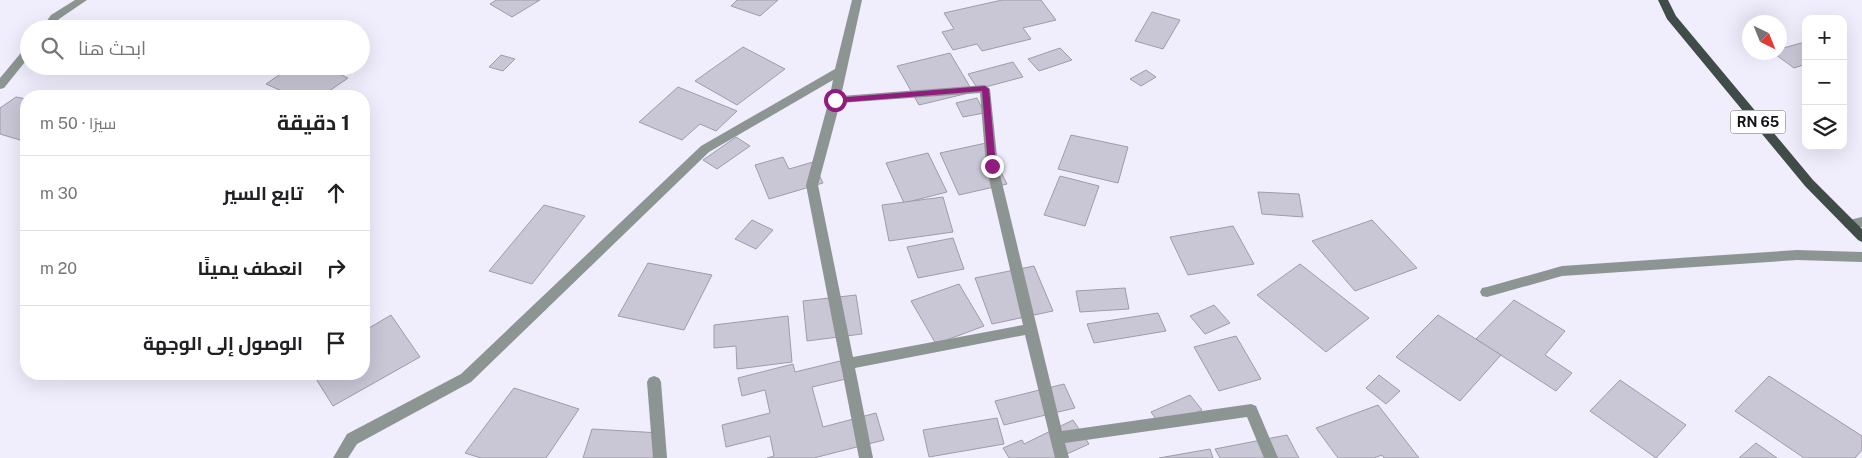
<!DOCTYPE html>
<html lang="ar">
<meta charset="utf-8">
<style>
:root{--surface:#fff;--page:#f6f6f6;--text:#202124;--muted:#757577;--line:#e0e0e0}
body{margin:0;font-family:"Public Sans",Cairo,sans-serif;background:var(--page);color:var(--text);direction:rtl}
.controls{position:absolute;right:15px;top:15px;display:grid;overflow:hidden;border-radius:10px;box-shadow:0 5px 20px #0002}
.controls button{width:45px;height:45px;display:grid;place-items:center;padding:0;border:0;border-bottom:1px solid var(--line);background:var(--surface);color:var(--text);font:25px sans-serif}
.compass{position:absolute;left:1742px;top:15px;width:45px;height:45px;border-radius:50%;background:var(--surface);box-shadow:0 5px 20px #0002;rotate:137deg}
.stop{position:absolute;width:15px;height:15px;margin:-11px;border:4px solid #901d7d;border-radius:50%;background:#fff}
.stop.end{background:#901d7d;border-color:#fff;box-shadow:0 1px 5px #0008}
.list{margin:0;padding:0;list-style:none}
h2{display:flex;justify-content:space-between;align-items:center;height:65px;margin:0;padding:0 20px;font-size:21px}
h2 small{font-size:16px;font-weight:400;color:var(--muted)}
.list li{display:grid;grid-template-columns:32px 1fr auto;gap:15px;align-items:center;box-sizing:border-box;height:75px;padding:0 20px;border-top:1px solid var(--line)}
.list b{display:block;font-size:19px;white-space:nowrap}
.list em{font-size:16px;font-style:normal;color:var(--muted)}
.icon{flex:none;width:28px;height:28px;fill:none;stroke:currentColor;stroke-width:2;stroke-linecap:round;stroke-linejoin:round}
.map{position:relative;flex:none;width:1862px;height:458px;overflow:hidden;direction:ltr}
.search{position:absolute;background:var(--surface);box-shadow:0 5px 20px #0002;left:20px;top:20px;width:350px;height:55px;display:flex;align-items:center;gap:12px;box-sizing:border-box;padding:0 18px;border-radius:28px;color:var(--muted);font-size:19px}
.panel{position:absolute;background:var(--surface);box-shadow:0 5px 20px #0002;left:20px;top:90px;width:350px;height:290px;border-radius:20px;direction:rtl}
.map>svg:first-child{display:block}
.building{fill:#c9c6d6;stroke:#9e9baa}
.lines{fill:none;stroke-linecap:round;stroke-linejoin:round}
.minor{fill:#8d9592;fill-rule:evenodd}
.primary{fill:#3f4c47;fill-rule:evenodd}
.route{fill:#901d7d}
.labels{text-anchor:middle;stroke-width:5;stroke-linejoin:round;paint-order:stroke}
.shield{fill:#fff;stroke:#5a5a5d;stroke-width:1}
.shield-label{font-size:14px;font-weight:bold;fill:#141318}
</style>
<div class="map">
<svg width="1862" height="458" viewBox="0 0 1862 458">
<rect width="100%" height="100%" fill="#f0edfd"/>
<g class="building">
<path d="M496 0H540L512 17 490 4Z"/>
<path d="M737 0H778L760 16 731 6Z"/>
<path d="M1002 0H1041L1056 20 1023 28 1031 39 982 51 977 44 953 50 942 32 954 29 944 13Z"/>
<path d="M1152 12 1180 20 1163 49 1135 41Z"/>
<path d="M1801 43 1806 46V64L1794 68 1772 52H1780V49Z"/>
<path d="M743 47 785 69 737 105 695 81Z"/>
<path d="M1060 48 1072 60 1039 71 1028 59Z"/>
<path d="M950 53 973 92 919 105 897 66Z"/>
<path d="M501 55 515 59 503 71 489 67Z"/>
<path d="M1013 62 1023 77 978 89 968 74Z"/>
<path d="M292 66H321L348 78 322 96H293L266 84Z"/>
<path d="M1146 70 1156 77 1141 86 1130 79Z"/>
<path d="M678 87 737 111 716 131 700 124 682 140 639 122Z"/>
<path d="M16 97 26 99V135L20 140 0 134V108Z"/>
<path d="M977 98 984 113 963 117 956 103Z"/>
<path d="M1071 135 1128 147 1118 183 1058 169Z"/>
<path d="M736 137 750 146 717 169 703 160Z"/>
<path d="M986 143 1007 184 959 195 940 153Z"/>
<path d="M928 153 947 192 904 203 886 163Z"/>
<path d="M783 157 789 169 813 162 823 183 769 199 755 165Z"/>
<path d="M1060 176 1099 186 1085 226 1044 215Z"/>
<path d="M1258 192 1299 194 1303 217 1262 214Z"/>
<path d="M943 197 953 232 889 241 882 205Z"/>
<path d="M544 205 585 216 532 284 489 271Z"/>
<path d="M752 220 773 230 756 249 735 239Z"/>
<path d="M1372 220 1417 268 1355 291 1312 241Z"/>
<path d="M1233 226 1254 264 1188 275 1170 237Z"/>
<path d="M953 238 964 269 918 278 907 247Z"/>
<path d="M648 263 712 275 684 330 618 316Z"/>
<path d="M1300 264 1369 318 1326 352 1257 295Z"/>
<path d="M1034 266 1053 311 992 324 975 278Z"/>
<path d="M959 284 984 326 936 344 911 301Z"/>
<path d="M1125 288 1129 309 1080 312 1076 291Z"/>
<path d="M856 295 862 334 807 341 803 301Z"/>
<path d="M1514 300 1565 331 1545 355 1572 373 1556 391 1476 339Z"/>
<path d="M1214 305 1230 323 1205 334 1190 316Z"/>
<path d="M1158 313 1166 331 1094 343 1087 324Z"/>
<path d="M391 315 420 357 333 406 313 374H364V331Z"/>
<path d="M1438 315 1501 355 1460 401 1396 357Z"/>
<path d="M788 316 792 362 737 369 736 346 714 348V325Z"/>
<path d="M1236 336 1261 379 1219 391 1194 347Z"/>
<path d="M840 361 846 379 812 387 823 427 876 413 884 440 814 458H767L774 456 770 436 726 447 722 425 770 413 765 390 742 396 738 378 793 364 795 372Z"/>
<path d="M1379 375 1400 391 1386 404 1366 388Z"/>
<path d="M1769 376 1862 436V450L1855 458H1804L1735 411Z"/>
<path d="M1620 380 1686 425 1656 458 1590 411Z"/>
<path d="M1064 384 1075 408 1004 425 995 401Z"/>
<path d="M514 388 579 409 546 458H481L465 453Z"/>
<path d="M1190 395 1202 410 1162 428 1151 412Z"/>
<path d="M1378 405 1419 458H1384L1382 455 1374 458H1338L1316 428Z"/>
<path d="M997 418 1004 444 929 457 923 430Z"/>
<path d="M1073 420 1089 444 1058 458H1009L1003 448 1022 440 1024 444Z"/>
<path d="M592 429 660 433 653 458H583Z"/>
<path d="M1287 435 1299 458H1220L1215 449Z"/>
<path d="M1756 443 1777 458H1739Z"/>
<path d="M1210 449 1213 458H1159Z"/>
</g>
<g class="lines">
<g class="minor">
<path d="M75 0H87L59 19 51 29H41L51 15Z"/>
<path d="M852 0H862L841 96 985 85 990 89 998 166 1062 431 1251 404 1256 406 1278 458H1264L1247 417 1065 443 1069 458H1055L1025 335 855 368 873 458H859L806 185 829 100 833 80 709 152 471 382 357 444 348 458H333L347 434 461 374 701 146 835 69ZM980 93 986 166 1023 325 853 357 818 185 840 103Z"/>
<path d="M29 47V57L4 88 0 89V78L25 48Z"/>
<path d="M1862 217V227L1849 229 1845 227 1843 224 1845 221Z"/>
<path d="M1797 250 1862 252V262L1797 260 1562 276 1487 297 1482 296 1480 292 1482 288 1487 287 1562 266Z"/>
<path d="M654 376 659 378 661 382 667 458H653L647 382 649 378Z"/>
</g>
<path class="primary" d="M1658 0H1668L1676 16 1813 180 1862 229V242L1858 240 1805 186 1667 19Z"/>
</g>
<path class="route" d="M985 86 989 89 996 166 992 169 988 166 982 91 835 103 832 100 835 98Z"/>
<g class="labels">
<rect class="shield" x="1730.5" y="110.5" width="55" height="23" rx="4"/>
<g class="shield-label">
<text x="1758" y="127">RN 65</text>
</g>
</g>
</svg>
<div class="controls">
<button>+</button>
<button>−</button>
<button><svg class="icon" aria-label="layers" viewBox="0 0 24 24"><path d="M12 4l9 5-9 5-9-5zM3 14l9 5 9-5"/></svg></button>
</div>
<svg class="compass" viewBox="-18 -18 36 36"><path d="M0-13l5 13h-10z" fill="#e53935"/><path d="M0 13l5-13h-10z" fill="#757577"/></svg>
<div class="stop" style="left:835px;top:100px"></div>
<div class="stop end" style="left:992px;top:166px"></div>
<div class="search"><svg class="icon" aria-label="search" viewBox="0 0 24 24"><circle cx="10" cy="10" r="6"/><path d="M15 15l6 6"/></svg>ابحث هنا</div>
<section class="panel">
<h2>1 دقيقة<small>سيرًا · 50 m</small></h2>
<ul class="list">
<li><svg class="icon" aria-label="ahead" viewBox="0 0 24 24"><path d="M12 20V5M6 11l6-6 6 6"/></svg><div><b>تابع السير</b></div><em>30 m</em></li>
<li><svg class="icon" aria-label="right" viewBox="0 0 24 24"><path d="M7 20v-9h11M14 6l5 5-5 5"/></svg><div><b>انعطف يمينًا</b></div><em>20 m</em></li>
<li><svg class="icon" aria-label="arrive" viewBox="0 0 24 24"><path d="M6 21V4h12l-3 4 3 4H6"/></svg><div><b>الوصول إلى الوجهة</b></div></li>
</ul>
</section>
</div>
